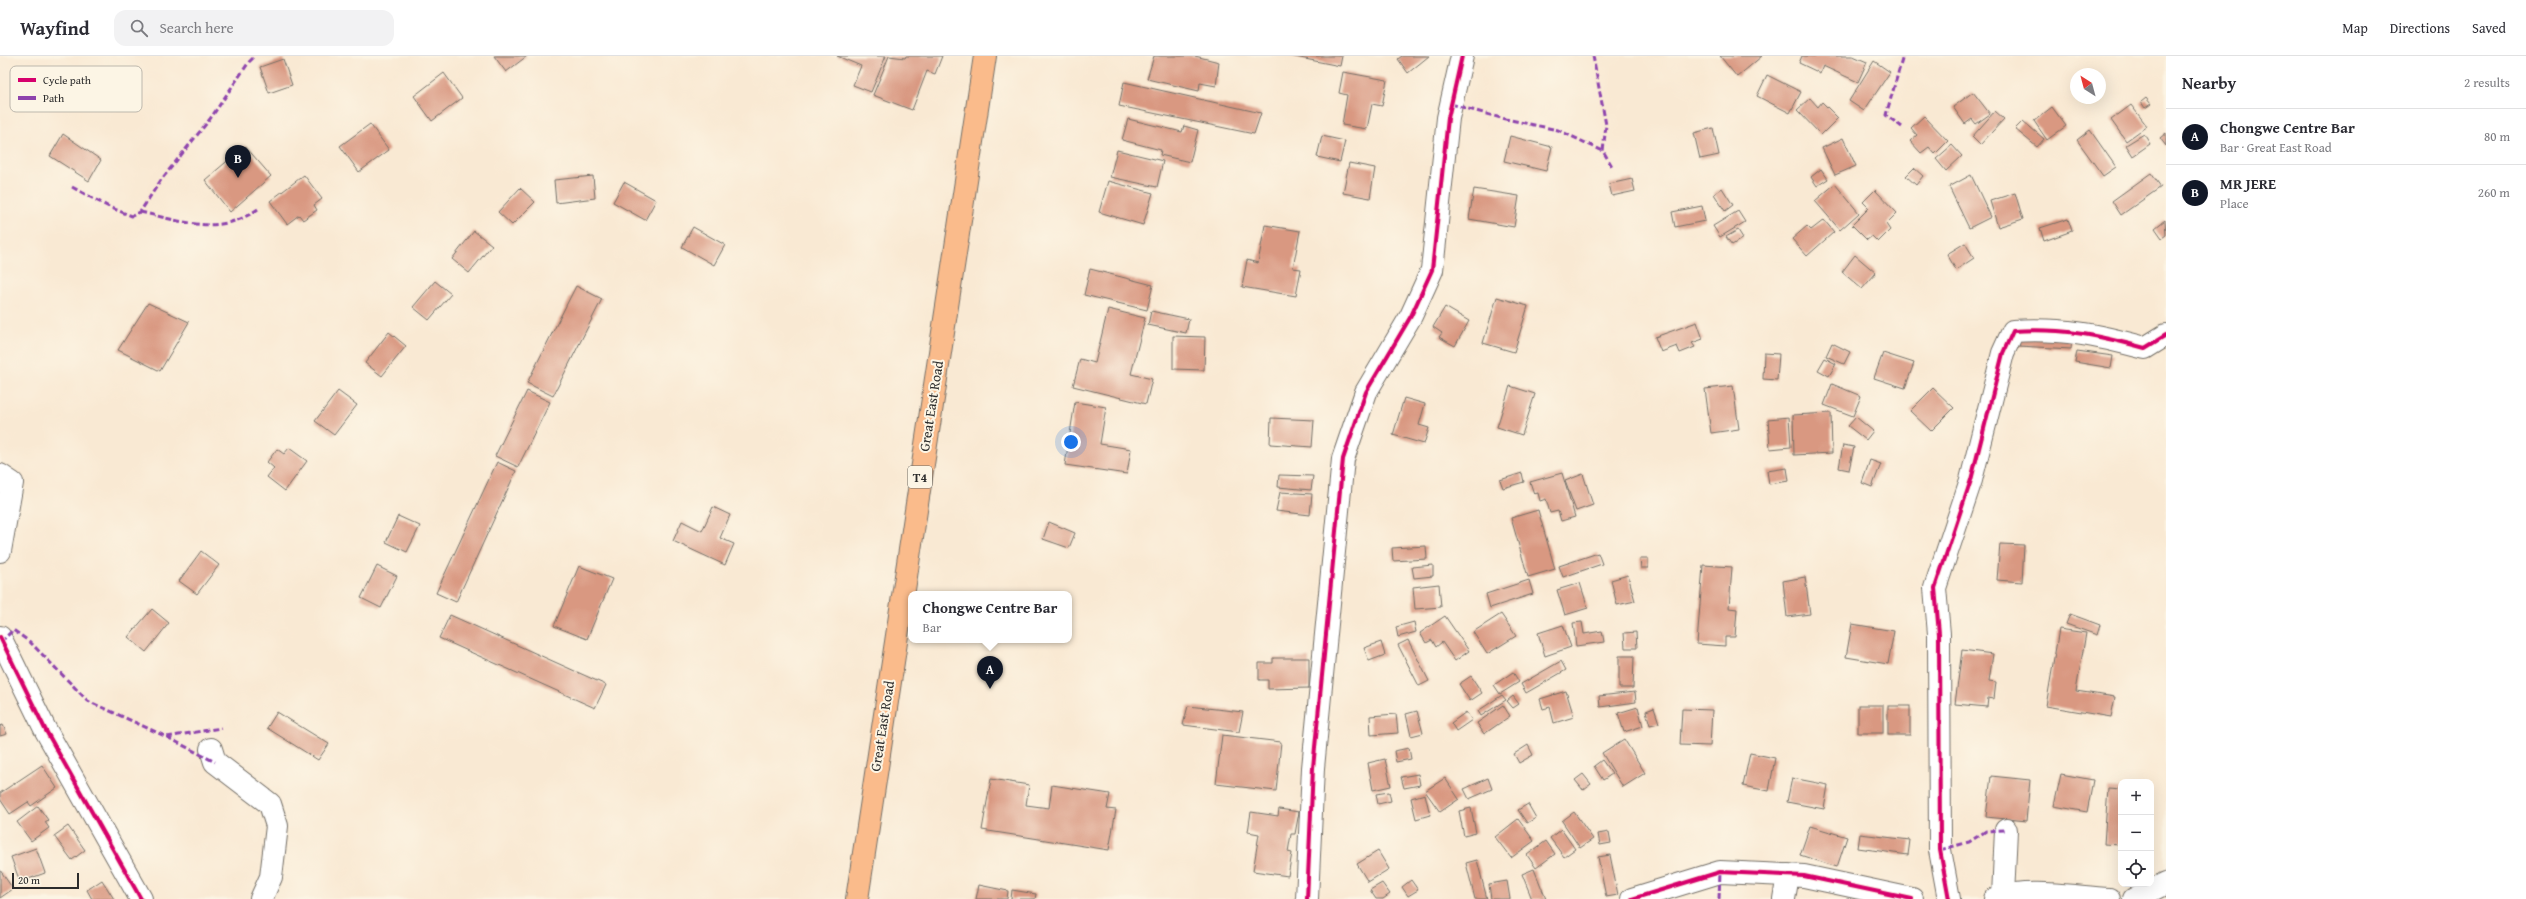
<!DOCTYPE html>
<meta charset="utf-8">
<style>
:root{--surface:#fff;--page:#f2f2f3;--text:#2b2b33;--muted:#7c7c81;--line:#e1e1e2;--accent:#111827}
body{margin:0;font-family:"Gentium Book Plus",serif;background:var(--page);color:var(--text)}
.controls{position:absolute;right:12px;bottom:12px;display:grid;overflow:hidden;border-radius:8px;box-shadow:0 4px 16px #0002}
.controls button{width:36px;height:36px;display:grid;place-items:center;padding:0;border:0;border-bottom:1px solid var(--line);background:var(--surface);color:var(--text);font:20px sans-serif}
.compass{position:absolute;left:2070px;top:12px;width:36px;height:36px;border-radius:50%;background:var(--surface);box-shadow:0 4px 16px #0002;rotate:324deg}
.scale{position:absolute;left:12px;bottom:10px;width:67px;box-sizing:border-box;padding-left:4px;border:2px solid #2b2b2b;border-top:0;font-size:11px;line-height:14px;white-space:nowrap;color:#2b2b2b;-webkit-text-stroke:3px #fcf5e5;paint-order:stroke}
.you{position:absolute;left:1071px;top:386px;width:14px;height:14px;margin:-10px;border:3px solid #fff;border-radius:50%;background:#1a73e8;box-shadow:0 0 0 6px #1a73e833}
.badge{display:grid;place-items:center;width:26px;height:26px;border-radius:50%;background:var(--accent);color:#fff;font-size:13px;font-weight:700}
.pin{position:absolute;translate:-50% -33px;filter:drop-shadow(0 1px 2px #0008)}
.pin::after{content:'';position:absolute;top:21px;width:14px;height:12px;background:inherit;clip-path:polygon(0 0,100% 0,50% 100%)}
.popup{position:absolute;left:908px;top:535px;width:164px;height:52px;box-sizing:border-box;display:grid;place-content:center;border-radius:8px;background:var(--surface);filter:drop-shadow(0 1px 3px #0005);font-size:13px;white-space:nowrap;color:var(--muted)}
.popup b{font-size:15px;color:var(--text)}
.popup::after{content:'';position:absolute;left:50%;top:100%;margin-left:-8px;border:8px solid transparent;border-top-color:var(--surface)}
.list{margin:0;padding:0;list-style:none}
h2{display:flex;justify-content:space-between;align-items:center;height:52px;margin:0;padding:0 16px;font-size:17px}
h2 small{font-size:13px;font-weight:400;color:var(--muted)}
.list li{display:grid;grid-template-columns:26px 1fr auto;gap:12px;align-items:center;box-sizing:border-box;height:56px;padding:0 16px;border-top:1px solid var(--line)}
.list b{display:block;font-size:15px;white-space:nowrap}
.list p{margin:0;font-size:13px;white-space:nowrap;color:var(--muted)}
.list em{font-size:13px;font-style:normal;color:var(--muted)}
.icon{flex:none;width:22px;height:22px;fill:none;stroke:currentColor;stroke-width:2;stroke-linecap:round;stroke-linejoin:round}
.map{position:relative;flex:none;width:2166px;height:843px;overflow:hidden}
header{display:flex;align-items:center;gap:24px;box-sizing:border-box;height:56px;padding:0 20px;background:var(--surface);border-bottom:1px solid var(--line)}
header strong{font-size:19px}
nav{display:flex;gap:22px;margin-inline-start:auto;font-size:14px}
.search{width:280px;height:36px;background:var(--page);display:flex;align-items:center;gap:10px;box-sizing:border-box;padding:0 14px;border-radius:12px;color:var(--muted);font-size:15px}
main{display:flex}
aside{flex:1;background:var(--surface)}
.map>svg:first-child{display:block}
.building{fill:#d99881}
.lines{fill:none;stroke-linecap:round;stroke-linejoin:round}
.minor-casing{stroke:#736e66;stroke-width:24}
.highway-casing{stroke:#736e66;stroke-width:24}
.minor{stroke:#fff;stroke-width:22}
.highway{stroke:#fabb8b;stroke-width:22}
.quiet{stroke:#8e44ad;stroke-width:3;stroke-dasharray:6 3;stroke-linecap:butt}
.cycleway-casing{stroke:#fcf5e5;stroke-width:6}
.cycleway{stroke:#d6006c;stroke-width:4}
.labels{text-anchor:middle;stroke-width:4;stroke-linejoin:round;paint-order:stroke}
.shield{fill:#fcf5e5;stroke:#6a6863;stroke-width:1}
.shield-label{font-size:13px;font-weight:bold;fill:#2b2b2b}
.street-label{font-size:14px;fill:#2b2b2b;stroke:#fcf5e5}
.key{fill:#fcf5e5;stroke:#bdb8ad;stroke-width:1}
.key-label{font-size:11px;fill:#2b2b2b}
</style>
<header>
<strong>Wayfind</strong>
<div class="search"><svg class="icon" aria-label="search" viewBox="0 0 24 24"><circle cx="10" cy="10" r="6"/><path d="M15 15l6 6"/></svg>Search here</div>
<nav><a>Map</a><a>Directions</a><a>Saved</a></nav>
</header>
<main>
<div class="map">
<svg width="2166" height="843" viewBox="0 0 2166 843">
<rect width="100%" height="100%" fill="#fcf5e5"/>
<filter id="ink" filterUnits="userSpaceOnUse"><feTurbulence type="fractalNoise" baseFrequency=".025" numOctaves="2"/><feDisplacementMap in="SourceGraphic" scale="8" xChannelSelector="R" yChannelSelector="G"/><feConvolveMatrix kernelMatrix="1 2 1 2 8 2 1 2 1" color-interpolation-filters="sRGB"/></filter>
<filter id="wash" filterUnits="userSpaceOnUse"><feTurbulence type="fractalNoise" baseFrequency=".012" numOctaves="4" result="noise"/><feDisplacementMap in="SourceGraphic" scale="16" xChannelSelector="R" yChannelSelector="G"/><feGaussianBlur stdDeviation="0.9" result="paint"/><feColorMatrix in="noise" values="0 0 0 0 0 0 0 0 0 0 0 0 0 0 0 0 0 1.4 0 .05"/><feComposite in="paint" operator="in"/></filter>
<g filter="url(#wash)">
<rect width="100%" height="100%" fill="#f9e9d3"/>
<g id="blocks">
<g class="building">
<path d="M494 0H527L506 16Z"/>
<path d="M837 0H886L871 36 853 29 861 10Z"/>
<path d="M889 0 905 2 906 0H942L935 18 927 15 912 54 873 39Z"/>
<path d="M1154 0H1195L1219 6 1216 30 1200 27 1199 35 1147 23Z"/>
<path d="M1290 0H1342L1340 10Z"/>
<path d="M1402 0H1429L1408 17 1398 3Z"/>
<path d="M1720 0H1762L1737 21Z"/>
<path d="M1802 0H1853L1867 6 1858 26 1823 10 1820 17 1799 7Z"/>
<path d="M283 3 292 29 269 37 260 11Z"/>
<path d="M1874 5 1890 16 1864 55 1849 45Z"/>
<path d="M1343 16 1387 24 1382 50 1372 48 1367 73 1342 69 1347 39 1339 37Z"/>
<path d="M444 17 462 42 432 65 414 40Z"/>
<path d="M1767 19 1801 36 1790 57 1757 40Z"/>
<path d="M1124 26 1261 57 1254 78 1119 50Z"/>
<path d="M1973 36 1990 58 1976 68 1972 63 1965 68 1953 51Z"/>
<path d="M1810 42 1818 51 1822 46 1838 62 1821 79 1797 54Z"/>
<path d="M2146 42 2151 48 2145 52 2141 46Z"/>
<path d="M2131 49 2147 70 2126 85 2111 64Z"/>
<path d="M2052 51 2066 70 2047 84 2034 65Z"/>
<path d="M1995 55 2004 63 1980 89 1972 81Z"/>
<path d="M1924 60 1948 85 1935 98 1929 91 1921 97 1910 85 1917 79 1911 72Z"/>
<path d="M1128 63 1182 76 1184 70 1198 74 1190 106 1160 99 1161 94 1122 84Z"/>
<path d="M2023 65 2044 83 2037 91 2015 73Z"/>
<path d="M370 68 389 94 359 116 340 90Z"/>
<path d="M1713 72 1719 99 1700 103 1694 77Z"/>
<path d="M2090 74 2116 111 2103 120 2077 84Z"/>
<path d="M2166 77V90L2160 82Z"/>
<path d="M63 78 101 104 89 125 50 100Z"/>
<path d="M2144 78 2150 88 2133 100 2126 89Z"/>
<path d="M1322 80 1345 85 1340 106 1317 101Z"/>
<path d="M1510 80 1552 91 1546 115 1504 105Z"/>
<path d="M1843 82 1856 110 1835 119 1822 92Z"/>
<path d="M1952 89 1962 100 1946 115 1936 103Z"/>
<path d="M245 90 271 120 230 156 205 124Z"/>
<path d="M1117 94 1163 105 1157 131 1110 121Z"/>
<path d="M1349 107 1375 112 1370 142 1343 137Z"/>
<path d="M1914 112 1923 120 1916 129 1906 120Z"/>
<path d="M1821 113 1828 123 1817 130 1811 121Z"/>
<path d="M2151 117 2161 131 2121 159 2112 145Z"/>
<path d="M304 119 322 143 314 149 317 154 303 164 299 159 287 168 270 145Z"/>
<path d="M1971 119 1991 161 1969 172 1949 131Z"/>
<path d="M593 120 595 142 556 147 554 124Z"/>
<path d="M1632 123 1635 135 1612 140 1609 128Z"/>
<path d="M1108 125 1153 137 1143 169 1099 156Z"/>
<path d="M624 126 656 144 645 164 613 146Z"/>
<path d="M1835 128 1859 157 1840 174 1815 145Z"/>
<path d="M520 132 535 146 512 169 498 156Z"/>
<path d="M1722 132 1733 149 1725 155 1714 138Z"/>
<path d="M1474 133 1519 140 1514 171 1469 163Z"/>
<path d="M1875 134 1897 157 1886 168 1890 174 1878 186 1872 180 1867 184 1852 169 1869 152 1863 146Z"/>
<path d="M2015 137 2023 163 1998 171 1990 145Z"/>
<path d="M1702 150 1705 165 1675 171 1672 156Z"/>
<path d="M1738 155 1745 166 1720 181 1713 170Z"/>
<path d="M2068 163 2072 175 2044 185 2040 172Z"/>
<path d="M1824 164 1834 176 1807 200 1792 183 1807 170 1811 174Z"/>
<path d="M2165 164 2166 179 2162 182 2155 172Z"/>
<path d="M1265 169 1300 175 1293 212 1301 213 1296 240 1242 231 1247 204 1258 207Z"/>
<path d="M693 171 725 189 714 209 682 191Z"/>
<path d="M1738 174 1743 182 1732 189 1726 181Z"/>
<path d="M474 175 492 189 469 217 452 203Z"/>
<path d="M1965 187 1974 202 1956 214 1947 198Z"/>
<path d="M1855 199 1876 217 1862 233 1842 216Z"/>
<path d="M1090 213 1153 229 1147 254 1084 239Z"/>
<path d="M435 225 451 238 429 264 413 251Z"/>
<path d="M576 230 602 243 553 340 527 327Z"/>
<path d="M1497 241 1528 250 1514 296 1483 287Z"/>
<path d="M148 247 189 266 160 315 118 294Z"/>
<path d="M1445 251 1469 265 1455 290 1439 281 1442 277 1433 271Z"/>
<path d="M1108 253 1145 262 1131 318 1152 323 1146 348 1073 330 1080 303 1095 307Z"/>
<path d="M1151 255 1189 263 1186 277 1148 269Z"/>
<path d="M1697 266 1703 283 1692 287 1695 291 1680 297 1677 290 1661 296 1655 281Z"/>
<path d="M389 276 406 290 382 320 365 307Z"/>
<path d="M2020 279 2072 282 2071 293 2019 290Z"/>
<path d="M1173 280 1205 281 1204 314 1173 313Z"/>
<path d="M1832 287 1850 296 1844 308 1826 300Z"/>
<path d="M2077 295 2113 300 2111 312 2075 306Z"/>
<path d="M1764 297 1779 298 1777 324 1763 323Z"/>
<path d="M1883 297 1914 307 1905 332 1874 322Z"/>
<path d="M1825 302 1836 308 1829 320 1818 314Z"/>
<path d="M1832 328 1861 340 1853 360 1824 349Z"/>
<path d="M1510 330 1535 338 1522 379 1497 371Z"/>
<path d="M1733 330 1739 373 1711 377 1705 333Z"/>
<path d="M1933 332 1954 352 1931 375 1910 355Z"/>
<path d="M338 335 357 349 334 379 315 365Z"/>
<path d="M527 335 550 346 518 411 495 400Z"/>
<path d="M1404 342 1425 348 1419 369 1429 372 1424 388 1393 379Z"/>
<path d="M1075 346 1106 351 1100 388 1131 393 1127 418 1065 409Z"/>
<path d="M1831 357 1832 397 1794 399 1793 359Z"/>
<path d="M1789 361 1791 391 1770 393 1768 363Z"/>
<path d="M1856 361 1873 375 1866 384 1848 370Z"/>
<path d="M1271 362 1314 364 1312 391 1270 388Z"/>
<path d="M1843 389 1854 391 1849 414 1839 412Z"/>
<path d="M289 392 307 405 285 435 267 421 274 412 267 406 277 393 284 398Z"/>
<path d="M1870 404 1881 408 1872 431 1862 427Z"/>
<path d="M497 406 516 415 456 546 436 537Z"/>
<path d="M1787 412 1789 425 1769 428 1767 415Z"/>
<path d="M1522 417 1524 426 1503 432 1500 424Z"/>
<path d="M1562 417 1575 461 1561 465 1558 455 1550 457 1546 443 1540 445 1538 437 1534 438 1530 426Z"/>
<path d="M1583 418 1593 449 1576 455 1565 425Z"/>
<path d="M1279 419 1313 420 1311 434 1278 431Z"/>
<path d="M1280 436 1312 438 1310 459 1276 455Z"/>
<path d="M713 451 730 459 720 482 734 488 725 509 673 485 682 465 702 475Z"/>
<path d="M1538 454 1555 513 1528 521 1511 462Z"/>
<path d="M398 460 420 470 407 496 386 486Z"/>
<path d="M1049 466 1075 477 1069 492 1043 483Z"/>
<path d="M2000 488 2024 489 2022 526 1997 524Z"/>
<path d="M1426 490 1427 503 1393 505 1392 492Z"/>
<path d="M201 495 219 509 197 538 179 525Z"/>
<path d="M1598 497 1602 508 1563 521 1559 510Z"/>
<path d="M1640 502H1648V512H1641Z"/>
<path d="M1433 509V520L1414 522 1412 511Z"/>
<path d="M1703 509 1732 511 1729 552 1737 553 1735 581H1725V590L1697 588Z"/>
<path d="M377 510 397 520 381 552 361 542Z"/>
<path d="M579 510 612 523 587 583 554 570Z"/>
<path d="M1628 519 1635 545 1617 549 1611 524Z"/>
<path d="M1805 521 1810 558 1787 561 1783 525Z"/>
<path d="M1529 524 1533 538 1490 552 1486 538Z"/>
<path d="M1580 527 1588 552 1565 559 1557 534Z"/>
<path d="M1439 528 1441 551 1415 553 1413 531Z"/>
<path d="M152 553 169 567 146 596 128 581Z"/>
<path d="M1501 558 1516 580 1487 598 1473 576Z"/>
<path d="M2070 558 2100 569 2097 579 2066 568Z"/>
<path d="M450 559 606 629 595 652 439 582Z"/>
<path d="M1445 560 1469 595 1455 605 1442 586 1436 591 1432 584 1426 587 1420 577Z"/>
<path d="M1414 566 1416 576 1398 581 1396 571Z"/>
<path d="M1582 566 1584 578 1602 575 1604 586 1576 590 1573 567Z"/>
<path d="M1852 568 1894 575 1888 608 1846 601Z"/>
<path d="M1563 569 1571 591 1545 600 1538 577Z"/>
<path d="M2059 573 2086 577 2076 635 2115 641 2111 661 2046 650Z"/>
<path d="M1636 576 1637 592H1625L1624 577Z"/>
<path d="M1408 584 1429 625 1419 630 1398 589Z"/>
<path d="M1381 586 1385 599 1369 605 1364 592Z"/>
<path d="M1962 594 1993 598 1989 625 1996 626 1994 643 1988 642 1987 651 1955 648Z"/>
<path d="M1619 600H1634L1633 632H1619Z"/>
<path d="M1273 602H1309V632L1268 633V624H1259V607H1273Z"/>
<path d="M1561 605 1566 614 1526 637 1521 628Z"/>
<path d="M1513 616 1519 626 1500 638 1494 629Z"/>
<path d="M1471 620 1482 637 1470 645 1459 628Z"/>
<path d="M1566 635 1574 661 1554 667 1550 651 1543 653 1540 643Z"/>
<path d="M1635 636 1636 646 1600 651 1599 640Z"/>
<path d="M1502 639 1506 644 1481 660 1478 655Z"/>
<path d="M1513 640 1519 648 1513 652 1507 645Z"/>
<path d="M1503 649 1510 660 1484 678 1477 667Z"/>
<rect x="1858" y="649" width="25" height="28"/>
<path d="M1188 650 1243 656 1239 676 1183 669Z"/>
<rect x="1888" y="650" width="22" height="29"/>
<path d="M1638 651 1643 670 1624 676 1618 657Z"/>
<path d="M1654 652 1659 667 1650 669 1646 655Z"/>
<path d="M1682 653 1712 654 1710 690 1680 689Z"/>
<path d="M1417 655 1423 677 1411 680 1406 658Z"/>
<path d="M277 656 329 688 318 704 267 672Z"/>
<path d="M1466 656 1472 664 1456 675 1451 667Z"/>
<path d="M1396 658 1398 677 1371 679 1370 660Z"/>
<path d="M3 669 7 678 0 680V670Z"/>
<path d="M1222 679 1281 686 1276 735 1216 728Z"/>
<path d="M1624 683 1645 717 1623 731 1602 697Z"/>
<path d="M1528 689 1533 699 1519 707 1514 698Z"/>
<path d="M1409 692 1411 703 1396 706 1394 695Z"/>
<path d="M1750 697 1775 702 1769 735 1743 730Z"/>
<path d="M1385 703 1391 730 1373 734 1368 707Z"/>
<path d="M1602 704 1612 718 1603 724 1594 710Z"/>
<path d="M42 709 57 732 31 750 28 746 10 758 0 743V737Z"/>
<path d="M1418 718 1420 729 1404 732 1401 721Z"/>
<path d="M1583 718 1591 728 1583 734 1575 724Z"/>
<path d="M2061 718 2093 724 2087 756 2054 750Z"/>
<path d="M1991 720 2030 724 2026 765 1986 761Z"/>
<path d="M1445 722 1459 743 1440 756 1425 735Z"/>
<path d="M1488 722 1492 733 1469 743 1464 733Z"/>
<path d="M1792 722 1828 729 1824 753 1787 746Z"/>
<path d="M991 723 1029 729 1026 749 1049 752 1052 729 1110 738 1107 753 1116 754 1109 794 982 774Z"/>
<path d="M2108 732 2121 733V789L2104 788Z"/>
<path d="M1389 736 1391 745 1378 748 1376 738Z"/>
<path d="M1425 738 1430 759 1416 763 1411 742Z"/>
<path d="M1528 748 1536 762 1527 767 1518 754Z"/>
<path d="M38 750 48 764 45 766 49 772 31 785 17 766Z"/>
<path d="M1471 752 1476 777 1464 780 1459 755Z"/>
<path d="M1279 753 1299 756 1295 778H1291L1288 796 1292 797 1288 820 1253 815 1259 778 1248 776 1251 756 1278 760Z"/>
<path d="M1574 756 1593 783 1580 792 1562 765Z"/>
<path d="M1518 763 1534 785 1511 802 1495 781Z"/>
<path d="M68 770 85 794 72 804 54 780Z"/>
<path d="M1810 770 1847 781 1837 811 1800 799Z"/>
<path d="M1561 773 1575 793 1564 801 1550 782Z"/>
<path d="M1609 776 1611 787 1600 789 1598 778Z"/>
<path d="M1860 778 1910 784 1908 799 1858 792Z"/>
<path d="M1546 785 1555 798 1536 812 1527 799Z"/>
<path d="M36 792 45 817 20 826 11 801Z"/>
<path d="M1378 795 1389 813 1368 826 1357 808Z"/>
<path d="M1610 799 1618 839 1606 841 1598 801Z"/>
<path d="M1477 804 1487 843H1475L1466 807Z"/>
<path d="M1534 813 1546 843H1532L1522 818Z"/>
<path d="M0 814 13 833 0 842Z"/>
<path d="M102 824 114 843H92L87 834Z"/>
<path d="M1411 824 1418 834 1408 840 1402 831Z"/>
<path d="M1507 825 1510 843H1491L1489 828Z"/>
<path d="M1382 827 1390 838 1383 843H1376L1370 834Z"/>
<path d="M979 829 1008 835 1007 843H976Z"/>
<path d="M1012 834 1036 838 1035 843H1011Z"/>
</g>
</g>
</g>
<g filter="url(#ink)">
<use href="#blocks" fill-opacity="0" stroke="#736e66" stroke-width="1"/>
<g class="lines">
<g class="minor-casing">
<g id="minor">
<path d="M0 419 12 427 0 495"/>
<path d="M0 581 45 673 141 843"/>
<path d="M211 693 215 706 270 748 277 770 271 821 261 843"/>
<path d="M2003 840 2006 774"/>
<path d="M1307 843 1313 712 1343 403 1366 336 1411 260 1432 214 1448 62 1462 0"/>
<path d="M1632 843 1720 816 1804 820 1912 843"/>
<path d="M1784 843 1788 819"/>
<path d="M1949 843 1940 794 1939 578 1935 532 1971 424 2003 297 2013 275C2063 272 2097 279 2145 292L2166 279"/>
<path d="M1995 843C2030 832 2073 841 2109 843"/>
<path d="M2134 843 2166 827"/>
</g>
</g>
<g class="highway-casing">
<path id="highway" d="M857 843 985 0"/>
</g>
<use href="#minor" class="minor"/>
<use href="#highway" class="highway"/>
<g class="quiet">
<path d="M1593 0 1606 69 1603 95"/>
<path d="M1451 48 1501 62 1558 74 1603 95 1613 112"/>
<path d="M1902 71 1886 59 1903 0"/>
<path d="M72 131 109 151 132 160 140 156 161 124 210 63 249 6 255 0"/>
<path d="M140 156C183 165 218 181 258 153"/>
<path d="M1 586 13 574 30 586 88 645 167 681 215 706"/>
<path d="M167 681 221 672"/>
<path d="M1940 794 1969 786 1986 775 2006 774"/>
<path d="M1719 843 1720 816"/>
</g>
<g class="cycleway-casing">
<g id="cycleway">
<path d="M0 581 45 673 141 843"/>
<path d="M1307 843 1313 712 1343 403 1366 336 1411 260 1432 214 1448 62 1462 0"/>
<path d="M1632 843 1720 816 1804 820 1912 843"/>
<path d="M1949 843 1940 794 1939 578 1935 532 1971 424 2003 297 2013 275C2063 272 2097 279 2145 292L2166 279"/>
</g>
</g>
<use href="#cycleway" class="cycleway"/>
</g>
</g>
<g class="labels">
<rect class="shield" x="908" y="410" width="24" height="22" rx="3"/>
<g class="shield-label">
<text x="920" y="426">T4</text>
</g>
<g class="street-label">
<text transform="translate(931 350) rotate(-81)" y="5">Great East Road</text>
<text transform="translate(882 670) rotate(-81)" y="5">Great East Road</text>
</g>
</g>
<rect x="10" y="10" width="132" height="46" rx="6" class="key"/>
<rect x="18" y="22" width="18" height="4" fill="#d6006c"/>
<rect x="18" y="40" width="18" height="4" fill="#8e44ad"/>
<g class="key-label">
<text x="43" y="28">Cycle path</text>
<text x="43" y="46">Path</text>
</g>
</svg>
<div class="controls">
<button>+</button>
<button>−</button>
<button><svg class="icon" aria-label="locate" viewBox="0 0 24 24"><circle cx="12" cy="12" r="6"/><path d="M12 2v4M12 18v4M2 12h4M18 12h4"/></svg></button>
</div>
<svg class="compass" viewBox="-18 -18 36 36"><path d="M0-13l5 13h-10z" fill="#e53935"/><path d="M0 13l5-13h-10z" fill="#7c7c81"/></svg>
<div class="scale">20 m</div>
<div class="you"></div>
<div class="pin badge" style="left:990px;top:633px">A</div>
<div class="popup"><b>Chongwe Centre Bar</b>Bar</div>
<div class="pin badge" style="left:238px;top:122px">B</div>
</div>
<aside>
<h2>Nearby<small>2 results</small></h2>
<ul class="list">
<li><span class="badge">A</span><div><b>Chongwe Centre Bar</b><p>Bar · Great East Road</p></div><em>80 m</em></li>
<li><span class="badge">B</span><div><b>MR JERE</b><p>Place</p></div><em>260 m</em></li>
</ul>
</aside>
</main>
